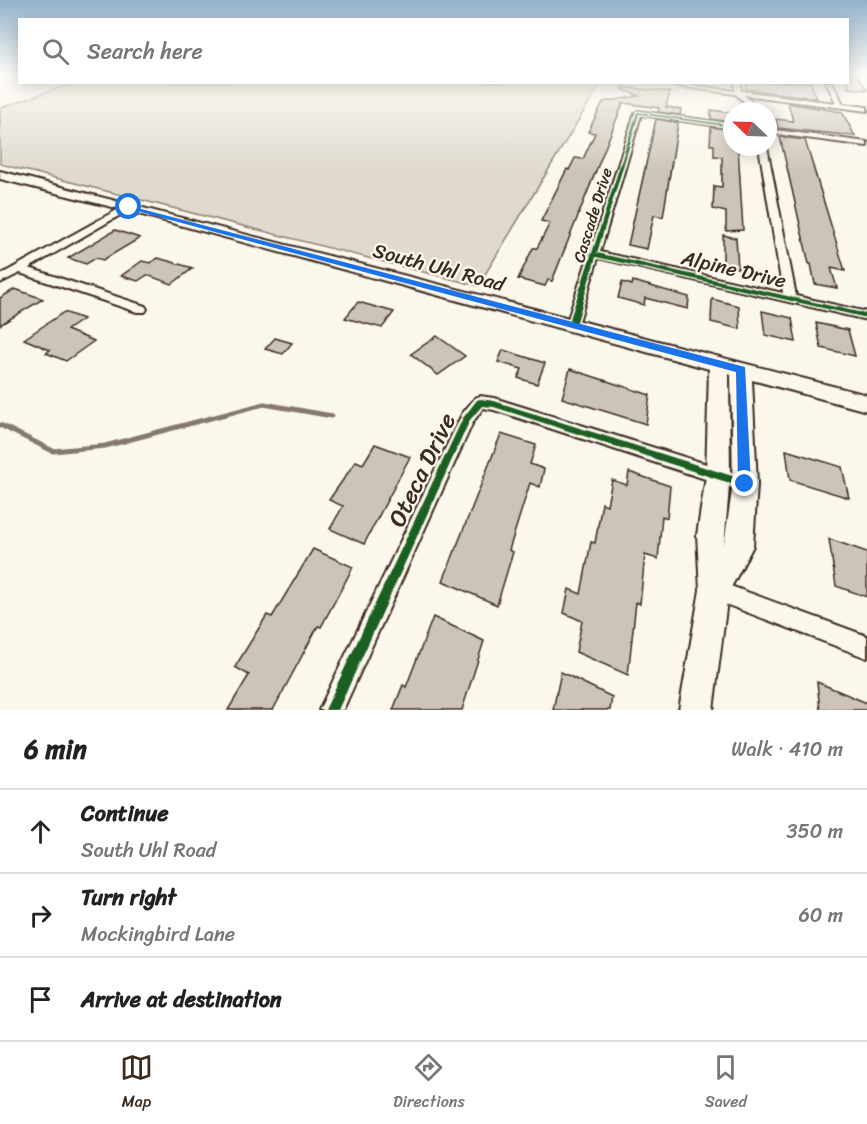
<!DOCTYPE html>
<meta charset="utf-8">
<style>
:root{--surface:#fff;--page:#f2f2f2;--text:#222;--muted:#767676;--line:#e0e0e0;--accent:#3b2a1e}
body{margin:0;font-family:Sriracha,sans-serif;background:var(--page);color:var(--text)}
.compass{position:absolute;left:723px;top:102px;width:54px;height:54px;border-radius:50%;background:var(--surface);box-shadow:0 3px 15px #0003;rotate:293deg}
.stop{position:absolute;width:18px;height:18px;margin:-14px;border:4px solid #1a73e8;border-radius:50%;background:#fff}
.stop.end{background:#1a73e8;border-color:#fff;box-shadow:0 2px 6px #0008}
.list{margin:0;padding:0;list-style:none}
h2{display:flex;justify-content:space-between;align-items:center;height:78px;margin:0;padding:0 24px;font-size:26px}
h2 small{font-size:20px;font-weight:400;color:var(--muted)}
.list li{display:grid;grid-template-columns:39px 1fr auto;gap:18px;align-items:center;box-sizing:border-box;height:84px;padding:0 24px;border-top:2px solid var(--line)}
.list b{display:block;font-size:22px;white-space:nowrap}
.list p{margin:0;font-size:20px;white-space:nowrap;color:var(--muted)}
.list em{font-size:20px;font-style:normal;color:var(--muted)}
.icon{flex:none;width:33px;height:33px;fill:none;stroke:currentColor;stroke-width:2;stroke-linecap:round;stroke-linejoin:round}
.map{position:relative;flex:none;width:867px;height:710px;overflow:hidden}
.search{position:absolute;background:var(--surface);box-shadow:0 3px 15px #0003;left:18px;right:18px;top:18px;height:66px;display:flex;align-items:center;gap:15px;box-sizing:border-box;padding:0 21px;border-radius:0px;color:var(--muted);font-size:22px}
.sheet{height:330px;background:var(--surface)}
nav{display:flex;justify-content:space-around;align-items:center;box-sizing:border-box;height:84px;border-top:2px solid var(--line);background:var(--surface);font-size:16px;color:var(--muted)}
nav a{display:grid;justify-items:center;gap:3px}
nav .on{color:var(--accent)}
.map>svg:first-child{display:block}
.green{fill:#dfd9ce;stroke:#8d8276;stroke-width:1.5}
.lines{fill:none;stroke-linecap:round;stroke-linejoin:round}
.stream{stroke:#85796d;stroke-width:5}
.building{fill:#ccc4b9;stroke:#3b2a1e;stroke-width:1.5}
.street-casing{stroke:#3b2a1e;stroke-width:4}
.secondary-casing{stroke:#3b2a1e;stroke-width:4}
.street{fill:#fbf7ec;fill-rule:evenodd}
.secondary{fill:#fbf7ec;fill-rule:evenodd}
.cycleway-casing{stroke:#fbf7ec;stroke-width:3}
.cycleway{fill:#1b5e20;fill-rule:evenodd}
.route{fill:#1a73e8}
.labels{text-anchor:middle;stroke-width:4.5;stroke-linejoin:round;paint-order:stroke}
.far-street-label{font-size:16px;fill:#3b2a1e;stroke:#fbf7ec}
.street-label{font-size:20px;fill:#3b2a1e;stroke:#fbf7ec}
.near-street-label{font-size:24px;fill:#3b2a1e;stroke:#fbf7ec}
</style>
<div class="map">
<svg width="867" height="710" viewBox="0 0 867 710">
<rect width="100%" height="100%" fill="#fbf7ec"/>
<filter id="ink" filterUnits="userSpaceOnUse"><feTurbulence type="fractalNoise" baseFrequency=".0167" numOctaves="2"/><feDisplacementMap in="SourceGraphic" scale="12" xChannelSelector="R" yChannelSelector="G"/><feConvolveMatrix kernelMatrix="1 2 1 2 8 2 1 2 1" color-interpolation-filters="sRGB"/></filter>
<g filter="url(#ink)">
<path class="green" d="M76 82H601V83L478 286 0 164V108Z"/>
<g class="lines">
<path class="stream" d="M0 425 53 451 105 446 264 404 332 416"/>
</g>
<g class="building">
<path d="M848 74H857L867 90 848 88Z"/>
<path d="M746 82H810L817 98 746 89Z"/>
<path d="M623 87 670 92 666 107 681 109 680 115 658 112 659 108 623 103 552 281 548 280 545 286 518 279 533 248H537L550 223 541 221 567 169 569 170 575 158 583 159 595 133 588 132 603 102 639 96 622 89Z"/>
<path d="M788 103 842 112 855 136 778 128 776 119 793 121Z"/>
<path d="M711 110 732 113V122L711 119Z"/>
<path d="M656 119 678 123 663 217 654 215 647 249 628 245Z"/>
<path d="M711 127 732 130V147H738L743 230 726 231V212L713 209 714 186 722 187V157L714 156V145H710Z"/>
<path d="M780 137 805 140 845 271 831 268 837 288 815 284 811 264H809Z"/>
<path d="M115 230 140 238 103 260 96 258 86 264 68 258Z"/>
<path d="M723 235 736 238 738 268 723 265Z"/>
<path d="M158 258 193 268 172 284 147 275 138 281 121 276 142 261 150 263Z"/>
<path d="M633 281 689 297 688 309 645 298 644 305 618 298 622 282 632 285Z"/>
<path d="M15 289 43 299 0 325V298Z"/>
<path d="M712 299 739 306 740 329 711 322Z"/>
<path d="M358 302 394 312 382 328 345 318Z"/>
<path d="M762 311 792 318 796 342 765 335Z"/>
<path d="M64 312 83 319 67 330 94 341 66 361 46 353 50 350 24 339Z"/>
<path d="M816 323 848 330 855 356 821 348Z"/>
<path d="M437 336 465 356 438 375 411 354Z"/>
<path d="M275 338 292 343 283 354 265 349Z"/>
<path d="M503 350 545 363 537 384 518 378 522 369 498 362Z"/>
<path d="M570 369 650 395 646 424 562 398Z"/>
<path d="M501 434 536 445 530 464 544 469 540 487 530 483 509 550 513 552 497 605 443 581Z"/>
<path d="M375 444 410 457 364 544 330 529 343 506 329 500 356 461 363 464Z"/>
<path d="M786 450 842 467 849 498 790 480Z"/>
<path d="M629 472 670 486 667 518 662 516 658 559 645 555 640 604 636 602 628 675 576 652 582 621 564 613 569 589 581 594 591 542 595 543 602 503 607 505 612 480 627 485Z"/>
<path d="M829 539 867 552V597L836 586Z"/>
<path d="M313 549 353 567 321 627 318 626 273 710H228L249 675 235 667 267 615 272 617Z"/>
<path d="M433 617 484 641 462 710H393L403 685 406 687Z"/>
<path d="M561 672 612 697 610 710H553Z"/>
<path d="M817 682 867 703V710H820Z"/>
</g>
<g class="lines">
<g class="street-casing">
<g id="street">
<path d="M648 82H669L735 91V82H741V91L836 103 826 82H832L843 104 867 107V111L744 95 753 103 758 111H752L748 105 735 94Z"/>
<path d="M638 111 732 124V128L641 115 600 252 783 293 759 147H767L796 296 867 312V320L598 258 578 325 572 329 568 328 566 325 635 113Z"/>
<path d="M768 129 867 142V146L768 133Z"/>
<path d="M126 205 134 207 29 268 145 306 147 309 145 312H137L20 273 0 283V275Z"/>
<path d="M480 396 494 398 745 476 751 479 754 484 751 489 745 492 494 410 483 408 473 422 343 710H319L462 414 475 398Z"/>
<path d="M714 580 867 636V658L707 597 704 590 707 583Z"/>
</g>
</g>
<g class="secondary-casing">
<path id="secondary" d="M0 171 867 395V411L752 380 757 484 753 546 728 593 713 710H679L700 590 697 535 706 476 709 369 124 210 0 179ZM729 374 731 375 733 484 724 545 730 476Z"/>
</g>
<use href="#street" class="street"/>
<use href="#secondary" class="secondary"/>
<g class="cycleway-casing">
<g id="cycleway">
<path d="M637 112 732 125V127L639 114 597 253 867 314V318L596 257 576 325 572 327H570L568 325 591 255 590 254 592 253Z"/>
<path d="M480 399 494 401 745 480 748 481 750 484 748 487 745 488 494 407 482 406 470 420 338 710H325L463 418 477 400Z"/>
</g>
</g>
<use href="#cycleway" class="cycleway"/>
</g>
</g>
<linearGradient id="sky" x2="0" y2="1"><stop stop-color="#94b2cc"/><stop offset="0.43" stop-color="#fdfbf6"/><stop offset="1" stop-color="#fdfbf6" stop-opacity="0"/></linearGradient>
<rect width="867" height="173" fill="url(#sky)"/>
<path class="route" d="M126 205 745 367 751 484 745 490 738 484 736 372 126 208Z"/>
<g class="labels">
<g class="far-street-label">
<text transform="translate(592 215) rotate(-73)" y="6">Cascade Drive</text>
</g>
<g class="street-label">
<text transform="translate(439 267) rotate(15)" y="7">South Uhl Road</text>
<text transform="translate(734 269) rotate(13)" y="7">Alpine Drive</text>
</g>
<g class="near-street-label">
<text transform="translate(422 470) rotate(-64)" y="8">Oteca Drive</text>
</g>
</g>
</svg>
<svg class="compass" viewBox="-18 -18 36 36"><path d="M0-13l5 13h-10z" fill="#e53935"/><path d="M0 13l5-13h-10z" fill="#767676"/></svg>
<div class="stop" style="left:129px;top:207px"></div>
<div class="stop end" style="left:745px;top:484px"></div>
<div class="search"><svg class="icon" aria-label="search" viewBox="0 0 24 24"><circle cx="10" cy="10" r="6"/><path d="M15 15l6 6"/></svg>Search here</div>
</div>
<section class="sheet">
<h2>6 min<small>Walk · 410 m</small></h2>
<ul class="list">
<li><svg class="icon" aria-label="ahead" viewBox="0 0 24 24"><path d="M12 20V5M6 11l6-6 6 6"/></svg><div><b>Continue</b><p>South Uhl Road</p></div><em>350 m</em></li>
<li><svg class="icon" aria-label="right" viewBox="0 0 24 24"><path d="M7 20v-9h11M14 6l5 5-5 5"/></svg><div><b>Turn right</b><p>Mockingbird Lane</p></div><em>60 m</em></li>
<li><svg class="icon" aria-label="arrive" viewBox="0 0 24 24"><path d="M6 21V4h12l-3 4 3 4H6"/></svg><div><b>Arrive at destination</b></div></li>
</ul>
</section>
<nav>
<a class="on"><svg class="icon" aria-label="map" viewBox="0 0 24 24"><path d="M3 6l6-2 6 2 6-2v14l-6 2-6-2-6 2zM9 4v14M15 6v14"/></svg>Map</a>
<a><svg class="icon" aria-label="directions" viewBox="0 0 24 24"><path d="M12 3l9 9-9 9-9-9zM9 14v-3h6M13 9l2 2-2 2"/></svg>Directions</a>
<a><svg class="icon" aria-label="saved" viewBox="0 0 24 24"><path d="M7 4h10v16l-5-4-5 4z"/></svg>Saved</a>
</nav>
